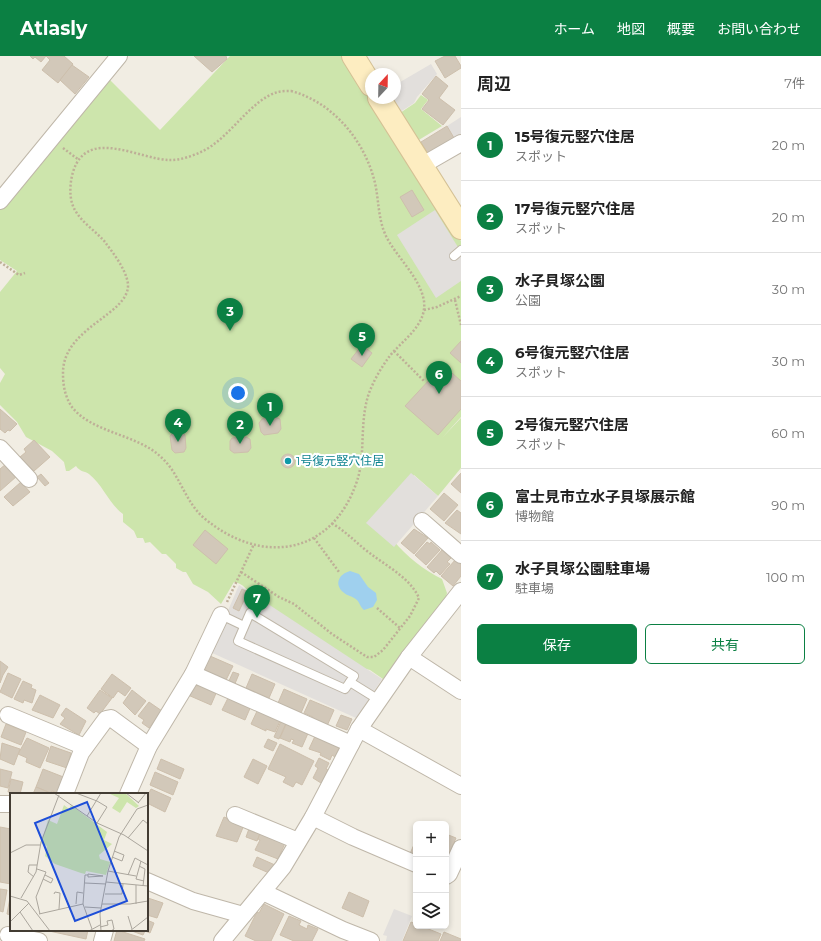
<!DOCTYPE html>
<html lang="ja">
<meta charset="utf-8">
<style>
:root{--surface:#fff;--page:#f2f2f2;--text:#222;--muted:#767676;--line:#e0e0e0;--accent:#0b8043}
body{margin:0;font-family:Montserrat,"Noto Sans JP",sans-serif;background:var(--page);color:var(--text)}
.controls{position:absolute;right:12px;bottom:12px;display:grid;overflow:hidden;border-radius:6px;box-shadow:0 2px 6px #0003}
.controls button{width:36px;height:36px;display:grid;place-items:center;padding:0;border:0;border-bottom:1px solid var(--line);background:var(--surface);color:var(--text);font:20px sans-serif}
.compass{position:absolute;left:365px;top:12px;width:36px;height:36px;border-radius:50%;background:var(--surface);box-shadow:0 2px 6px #0003;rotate:22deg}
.you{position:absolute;left:238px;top:337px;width:14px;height:14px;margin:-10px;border:3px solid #fff;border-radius:50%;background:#1a73e8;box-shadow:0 0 0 6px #1a73e833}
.badge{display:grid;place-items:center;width:26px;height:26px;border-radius:50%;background:var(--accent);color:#fff;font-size:13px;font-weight:700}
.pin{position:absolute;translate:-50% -33px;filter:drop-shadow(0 1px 2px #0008)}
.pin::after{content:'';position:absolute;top:21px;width:14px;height:12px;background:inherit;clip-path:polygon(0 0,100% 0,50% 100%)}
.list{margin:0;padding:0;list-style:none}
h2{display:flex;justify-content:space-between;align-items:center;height:52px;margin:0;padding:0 16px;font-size:17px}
h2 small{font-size:13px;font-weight:400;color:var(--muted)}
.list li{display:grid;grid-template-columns:26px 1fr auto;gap:12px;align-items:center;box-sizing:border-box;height:72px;padding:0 16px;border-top:1px solid var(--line)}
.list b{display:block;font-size:15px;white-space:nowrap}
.list p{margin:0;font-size:13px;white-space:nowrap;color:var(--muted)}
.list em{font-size:13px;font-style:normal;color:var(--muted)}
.actions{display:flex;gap:8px;padding:12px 16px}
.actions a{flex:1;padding:9px 0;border:1px solid var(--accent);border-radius:6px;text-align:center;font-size:14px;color:var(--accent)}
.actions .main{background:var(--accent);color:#fff}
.icon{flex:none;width:22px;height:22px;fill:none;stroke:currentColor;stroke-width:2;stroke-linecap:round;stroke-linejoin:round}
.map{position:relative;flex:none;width:461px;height:885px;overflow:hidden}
header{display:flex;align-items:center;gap:24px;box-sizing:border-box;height:56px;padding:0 20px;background:var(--accent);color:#fff}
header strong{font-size:19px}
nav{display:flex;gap:22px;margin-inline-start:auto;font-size:14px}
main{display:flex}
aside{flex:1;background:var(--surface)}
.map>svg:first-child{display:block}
.green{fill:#cde5ac}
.parking{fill:#e2dfdc}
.water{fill:#9fd0ee}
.building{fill:#d2c8b9;stroke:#cdbfac}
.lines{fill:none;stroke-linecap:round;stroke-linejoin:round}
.lane-casing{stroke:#bfb7a9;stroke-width:10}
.street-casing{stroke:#bfb7a9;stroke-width:18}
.secondary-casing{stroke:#d4c195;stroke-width:24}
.path{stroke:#beaf97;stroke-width:2.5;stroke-dasharray:2 2;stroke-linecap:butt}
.lane{stroke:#fff;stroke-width:8}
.street{stroke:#fff;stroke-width:16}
.secondary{stroke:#fdedc1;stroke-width:22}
.culture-dot{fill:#0f9aa8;stroke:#fff;stroke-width:1.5}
.labels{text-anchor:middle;stroke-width:4;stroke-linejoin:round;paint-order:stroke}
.culture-label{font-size:12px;fill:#0d838f;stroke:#fff;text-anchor:start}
.inset-road{fill:none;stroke:#aba69d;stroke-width:1}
.view{fill:#1d4ed8;fill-opacity:0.15;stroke:#1d4ed8;stroke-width:2}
.inset-edge{fill:none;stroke:#433c33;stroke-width:2}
</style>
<header>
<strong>Atlasly</strong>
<nav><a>ホーム</a><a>地図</a><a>概要</a><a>お問い合わせ</a></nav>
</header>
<main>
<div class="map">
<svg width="461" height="885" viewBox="0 0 461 885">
<rect width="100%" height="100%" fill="#f1ede3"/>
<g class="green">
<path d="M230 0H347L461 185V361L442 382 461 362V412L438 440 414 419 393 484C407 501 424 514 442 523L447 537 445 545 383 623 370 614 362 612 253 541C248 535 243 527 234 526L221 548 208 536 193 528 186 516H183L176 512V508L166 498H162L150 486 145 487 143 482H137L134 475 123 466V458C109 448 103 429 89 418 85 415 80 416 76 410L69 415H66L64 406 52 395 26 381 17 366 0 349V327L5 318 0 312V236L17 215 0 204V151L108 22 160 74Z"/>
<path d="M421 39 428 44 421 53 442 70 417 85 400 57 415 47Z"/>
</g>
<g class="parking">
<path d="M431 8 437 18 417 41 414 47 400 56 391 42H395V29Z"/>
<path d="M461 61V78L454 82 447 70Z"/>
<path d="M435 154 461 196V225L436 242 397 179Z"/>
<path d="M411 417 438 440 394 491 366 467Z"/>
<path d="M239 529 382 623 356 662 210 596Z"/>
<path d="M394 853 412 860 402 885H386L387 880 383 879Z"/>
</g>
<path class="water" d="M350 515 359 518 368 531 376 537 377 544 373 551 364 554C360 551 360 547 357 544 353 540 347 540 343 536 334 528 339 518 350 515Z"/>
<g class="building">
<path d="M30 0H46L41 6 35 1 33 3Z"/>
<path d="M46 0H64L73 8 58 27 42 14 50 4Z"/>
<path d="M194 0H226L227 3 212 16Z"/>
<path d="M445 0H455L461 10V12L445 22 435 5Z"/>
<path d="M72 9 89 21 75 38 60 24Z"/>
<path d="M436 20 448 30 439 42 455 54 443 69 422 53 429 44 422 38Z"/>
<path d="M447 70 454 82 428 98 421 86Z"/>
<path d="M412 134 424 154 412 161 400 141Z"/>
<path d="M461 285V307L450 297Z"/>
<path d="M362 289 372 297 362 311 351 303Z"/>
<path d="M443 309 461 325V353L438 379 405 350Z"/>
<path d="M0 353 17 368 10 375 8 374 5 377 0 373Z"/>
<path d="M275 361 280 363 281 373 278 377 264 379 261 376 259 367 262 363Z"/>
<path d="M182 376 185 379 186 392 184 396 175 397 172 394 170 380 173 377Z"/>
<path d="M246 381 250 383 251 392 248 396 234 397 230 394V385L232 382Z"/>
<path d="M34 384 50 401 34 415 20 401 26 396 24 393Z"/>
<circle cx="288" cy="405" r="7"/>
<path d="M6 408 17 420 0 435V413Z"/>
<path d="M461 417V437L451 428Z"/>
<path d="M41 418 49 427 45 430 37 421Z"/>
<path d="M21 426 30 436 13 450 4 441Z"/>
<path d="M444 437 458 449 444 465 430 453Z"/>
<path d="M457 454 461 457V478L445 467Z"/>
<path d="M414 473 428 482 414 498 401 487Z"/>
<path d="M205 474 228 493 216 508 193 489Z"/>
<path d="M427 486 430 488 431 486 440 494 426 509 415 499Z"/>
<path d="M442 494 451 502 447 506 450 508 440 519 436 515 434 517 427 511Z"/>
<path d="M456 503 461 508V520L453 530 441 520Z"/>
<path d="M242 533 248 536 239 555 233 552Z"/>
<path d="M210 600 233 610 226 624 204 614Z"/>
<path d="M0 605 8 611 3 619 0 627Z"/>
<path d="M233 616 239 618 234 630 228 627Z"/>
<path d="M8 617 21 623 12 642 0 636Z"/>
<path d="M112 618 131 632 125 640 118 635 113 642 101 633Z"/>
<path d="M252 618 275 628 269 642 246 632Z"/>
<path d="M23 625 32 629 31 632 36 634 32 647 24 644 23 647 14 643Z"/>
<path d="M199 627 217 635 211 649 188 639 193 628 198 630Z"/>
<path d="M284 633 307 643 301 657 278 647Z"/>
<path d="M100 634 112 642 100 658 96 655 94 657 87 652Z"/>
<path d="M132 634 146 645 135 659 123 647Z"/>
<path d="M40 639 60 649 53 662 32 654Z"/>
<path d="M229 640 251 650 245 664 222 654Z"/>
<path d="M310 644 334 654 327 670 312 664 313 661 304 657Z"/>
<path d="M149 646 162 655 149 672 142 667 144 664 138 660Z"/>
<path d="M66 652 86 665 79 679 60 668 65 662 61 659Z"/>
<path d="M258 653 281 663 275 676 266 673V675L251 668Z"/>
<path d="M341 659 352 663 347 674 336 670Z"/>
<path d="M282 663 287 665 279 683 274 681Z"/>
<path d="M287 666 309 675 302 691 292 687 294 684 291 683 290 686 280 682Z"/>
<path d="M6 668 26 676 21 689 1 681Z"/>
<path d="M316 678 337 688 336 690 339 692 335 701 332 699 330 704 320 699 321 697 309 693Z"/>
<path d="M27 682 49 692 40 712 26 706 27 702 18 698Z"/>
<path d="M268 683 277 687 273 695 264 691Z"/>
<path d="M2 687 20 693 14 709 0 703Z"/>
<path d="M280 688 314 705 302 729 296 726 293 731 283 726 286 721 268 713Z"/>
<path d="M51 690 71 697 67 712 46 705Z"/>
<path d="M319 702 329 707 326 713 328 714 321 727 313 722 318 712 315 710Z"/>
<path d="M161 703 184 713 180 723 157 713Z"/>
<path d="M253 703 267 710 258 728 244 721Z"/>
<path d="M0 713 12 716 8 732 0 730Z"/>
<path d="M43 713 66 722 57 737 52 735 51 737 36 731Z"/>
<path d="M155 716 178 726 173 739 150 729Z"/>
<path d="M11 723 23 726 20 738 8 736Z"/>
<path d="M36 731 48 736 47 738H33Z"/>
<path d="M151 733 171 742 165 756 147 747V741Z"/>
<path d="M224 761 244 769 237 786 216 780Z"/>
<path d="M250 770 261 775 257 785 246 781Z"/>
<path d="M0 771 11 773V828L0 826Z"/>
<path d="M260 777 286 785 278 803 255 794 260 784 258 783Z"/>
<path d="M446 778 456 782 446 805Z"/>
<path d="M416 784V802L409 800Z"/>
<path d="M257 801 275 809 269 817 253 810Z"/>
<path d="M0 833 7 834 3 856 0 855Z"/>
<path d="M11 836V859L7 858Z"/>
<path d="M349 836 369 845 363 861 342 852Z"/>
<path d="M148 842 163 847 157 862 147 859Z"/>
<path d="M264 848 284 858 271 885H256L245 880 257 856 259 857Z"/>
<path d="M289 860 301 865 299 869 307 873 308 869 318 873 312 885H294L280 879Z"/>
<path d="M147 864 154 867 150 877 145 875 143 879 129 874H147Z"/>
<path d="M411 866 416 868V870H421L441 878 438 885H403Z"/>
<path d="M49 874H88L86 883 49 875Z"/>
<path d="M117 874 145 883 144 885H114Z"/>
<path d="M444 876 461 883V885H440Z"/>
</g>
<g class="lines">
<g class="lane-casing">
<g id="lane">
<path d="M454 200 461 194"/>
<path d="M250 557 354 620 345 633 238 585Z"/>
<path d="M221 559 244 570"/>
<path d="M350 626 379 644"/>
</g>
</g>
<g class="street-casing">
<g id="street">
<path d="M421 110 461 87"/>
<path d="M0 145 119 0"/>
<path d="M0 392 29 423"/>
<path d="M422 465 461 499"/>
<path d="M409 601 461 635"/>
<path d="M193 618 351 688"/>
<path d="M8 659 85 691"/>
<path d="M359 673 461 730"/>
<path d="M65 738 81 697 106 663 111 662 149 690"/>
<path d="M128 738 149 690 193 618 221 559"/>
<path d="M0 748H11"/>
<path d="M235 759 298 785"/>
<path d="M313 761 353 781 416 808"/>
<path d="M446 820 449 818 461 792"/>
<path d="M147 825 193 845 243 859"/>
<path d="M263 836 343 874 371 885"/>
<path d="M8 879 39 885"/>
<path d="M102 885 105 874"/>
<path d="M222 885 283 811 313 761 359 673 409 601 461 535"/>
</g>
</g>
<g class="secondary-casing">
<g id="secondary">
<path d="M353 0 371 29"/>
<path d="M379 42 461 172"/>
</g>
</g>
<g class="path">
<path d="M291 35C333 46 365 85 375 127 379 145 378 163 386 180 397 202 420 221 424 245 427 270 402 284 389 301 381 312 374 324 369 337 359 366 366 398 357 425 332 500 261 510 204 462 185 446 180 418 161 401 137 378 92 377 72 351 65 341 63 329 63 318 62 271 130 259 128 228 126 213 113 197 105 186 95 174 79 165 73 150 69 140 70 126 73 116 87 70 140 104 170 104 181 104 193 100 203 95 230 82 251 43 278 36 282 35 287 35 291 35Z"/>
<path d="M63 92 79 104"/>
<path d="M0 206 19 219 25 217"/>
<path d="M455 244 461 269"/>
<path d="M424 254 437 251 461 240"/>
<path d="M394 295 425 326"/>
<path d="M314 482 339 516"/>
<path d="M241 516 279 541 294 548 332 578 367 601H374L383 594 410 560 419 542C410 522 388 511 371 498 357 488 346 475 331 467"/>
<path d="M227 546 254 488"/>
<path d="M377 552 400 572"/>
</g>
<use href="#lane" class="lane"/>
<use href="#street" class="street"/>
<use href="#secondary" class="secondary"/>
</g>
<circle class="culture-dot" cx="288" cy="405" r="4"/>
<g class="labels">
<g class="culture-label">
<text x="296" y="409">1号復元竪穴住居</text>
</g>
</g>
<g transform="translate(10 737)">
<rect width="138" height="138" fill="#f1ede3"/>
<path d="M98 0H115L129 13 126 15 117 9 110 20 102 15 109 5ZM54 12 59 16 61 12 97 39 94 47 102 51 89 62 90 66 100 69 96 82 76 78 75 81 71 80 45 71 35 63 37 53 31 50 38 27 47 31Z" fill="#cde5ac"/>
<path class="inset-road" d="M44 0 87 30 114 42 138 58M66 0 87 8M116 0 129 10M87 8 97 14 87 30M128 10 136 0M77 23 91 0M118 45 133 27 138 31M0 60 16 52H30M102 64 112 68 114 62 104 58M131 68 126 86 134 88M129 73 135 76 133 93M27 76 36 79 26 104 30 121M98 78 126 83M78 81 93 83 78 84ZM78 82H75L73 111 82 136M118 82 125 65 138 72M24 84 18 79 19 72H27M33 86 41 90 43 86 35 82M96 89 138 93M75 90 96 91M44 101 45 99 50 100 49 116M95 101H112L113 91M0 103 17 108 40 138M11 105 26 79 31 49 49 2M66 111 67 99 73 100M92 111H120L138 108M126 111V92M75 114 91 115M10 119 23 138M29 121 73 111M118 123 122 136M0 129 19 110M90 134 98 132 97 128 102 127 104 136 101 138M79 138 90 132M91 138 90 121 98 78 109 44 127 16 138 12M120 138 138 124"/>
<path class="view" d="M77 9 117 108 65 128 25 30Z"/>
<rect width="138" height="138" class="inset-edge"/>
</g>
</svg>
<div class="controls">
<button>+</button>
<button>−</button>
<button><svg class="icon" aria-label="layers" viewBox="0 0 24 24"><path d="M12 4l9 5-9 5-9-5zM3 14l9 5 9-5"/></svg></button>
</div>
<svg class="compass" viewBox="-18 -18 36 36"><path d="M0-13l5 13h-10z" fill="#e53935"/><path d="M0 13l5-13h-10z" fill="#767676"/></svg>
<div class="you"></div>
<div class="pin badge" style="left:270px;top:370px">1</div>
<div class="pin badge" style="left:240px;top:388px">2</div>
<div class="pin badge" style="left:230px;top:275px">3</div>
<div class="pin badge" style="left:178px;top:386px">4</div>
<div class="pin badge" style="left:362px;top:300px">5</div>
<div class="pin badge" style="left:439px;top:338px">6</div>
<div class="pin badge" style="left:257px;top:562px">7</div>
</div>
<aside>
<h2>周辺<small>7件</small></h2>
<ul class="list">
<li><span class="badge">1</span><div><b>15号復元竪穴住居</b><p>スポット</p></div><em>20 m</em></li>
<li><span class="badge">2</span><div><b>17号復元竪穴住居</b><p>スポット</p></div><em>20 m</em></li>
<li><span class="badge">3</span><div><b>水子貝塚公園</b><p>公園</p></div><em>30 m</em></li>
<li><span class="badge">4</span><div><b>6号復元竪穴住居</b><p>スポット</p></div><em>30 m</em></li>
<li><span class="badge">5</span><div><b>2号復元竪穴住居</b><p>スポット</p></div><em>60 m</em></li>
<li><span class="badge">6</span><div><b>富士見市立水子貝塚展示館</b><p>博物館</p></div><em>90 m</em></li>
<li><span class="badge">7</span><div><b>水子貝塚公園駐車場</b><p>駐車場</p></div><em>100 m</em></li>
</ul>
<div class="actions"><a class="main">保存</a><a>共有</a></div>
</aside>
</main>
